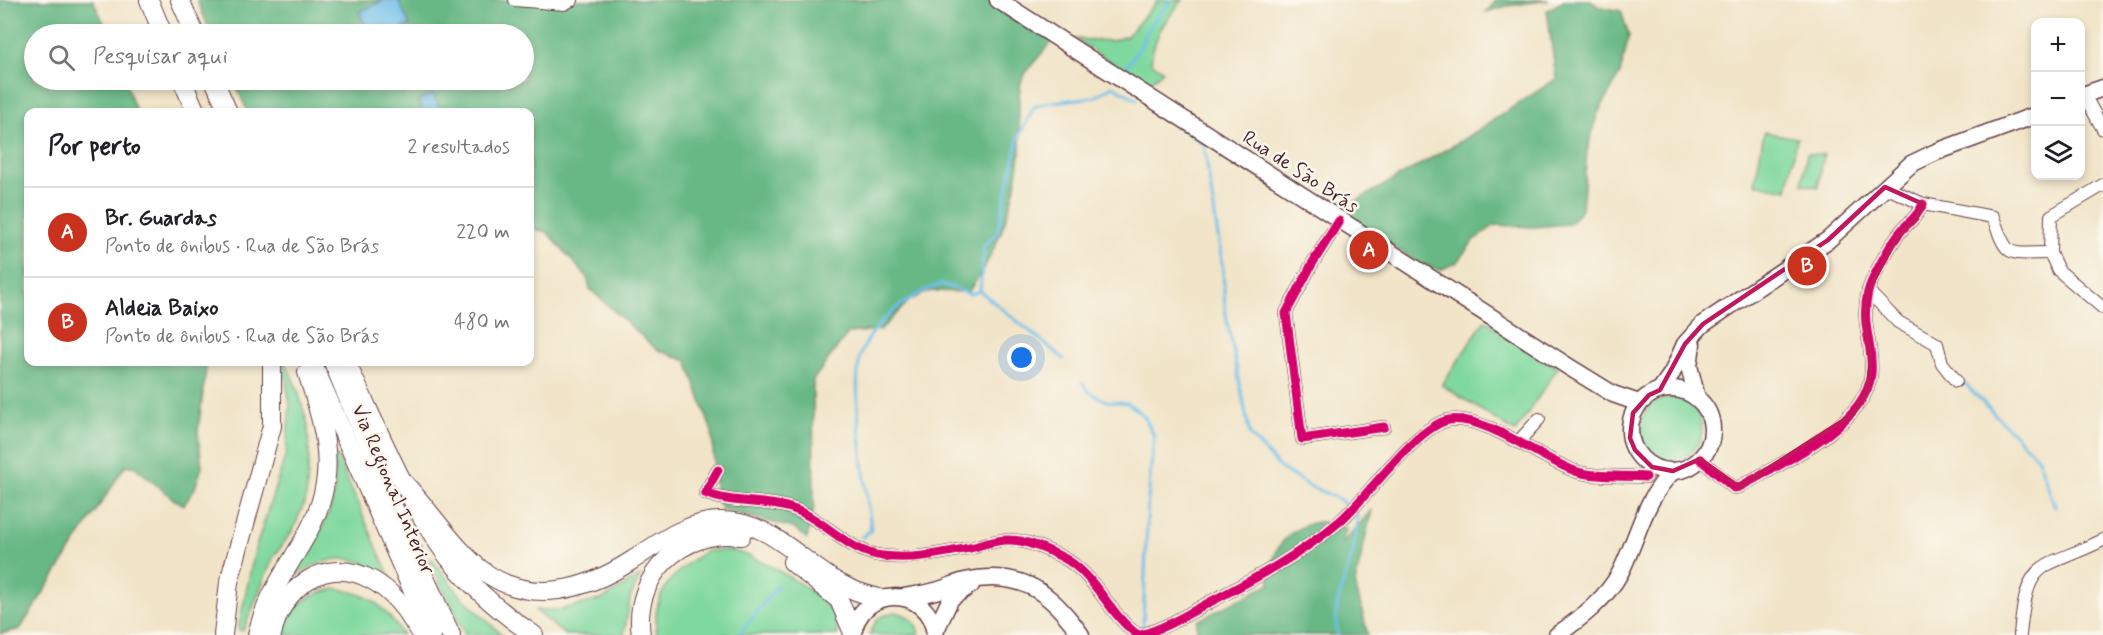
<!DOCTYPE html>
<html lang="pt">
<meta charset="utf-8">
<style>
:root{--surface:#fff;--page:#f6f6f6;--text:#202124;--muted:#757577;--line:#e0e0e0;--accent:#c8321e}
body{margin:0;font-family:Mynerve,sans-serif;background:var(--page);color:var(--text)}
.controls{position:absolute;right:18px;top:18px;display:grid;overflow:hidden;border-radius:12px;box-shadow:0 3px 9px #0003}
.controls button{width:54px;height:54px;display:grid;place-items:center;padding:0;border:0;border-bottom:2px solid var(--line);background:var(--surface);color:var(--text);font:30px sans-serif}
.you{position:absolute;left:1022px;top:358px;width:21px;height:21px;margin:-15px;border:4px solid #fff;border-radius:50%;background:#1a73e8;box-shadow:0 0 0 9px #1a73e833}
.badge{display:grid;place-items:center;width:39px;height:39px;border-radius:50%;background:var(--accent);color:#fff;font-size:20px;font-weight:700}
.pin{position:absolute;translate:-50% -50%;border:3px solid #fff;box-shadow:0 2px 6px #0006}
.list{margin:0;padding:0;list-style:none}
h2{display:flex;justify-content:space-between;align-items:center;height:78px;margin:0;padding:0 24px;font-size:26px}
h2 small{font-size:20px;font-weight:400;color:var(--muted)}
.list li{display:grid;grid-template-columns:39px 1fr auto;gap:18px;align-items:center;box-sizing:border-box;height:90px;padding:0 24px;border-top:2px solid var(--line)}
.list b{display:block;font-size:22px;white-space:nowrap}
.list p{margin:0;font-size:20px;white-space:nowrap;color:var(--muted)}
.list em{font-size:20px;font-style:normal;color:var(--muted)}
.icon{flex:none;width:33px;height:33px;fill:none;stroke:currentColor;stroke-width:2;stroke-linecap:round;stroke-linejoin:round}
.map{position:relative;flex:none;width:2103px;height:635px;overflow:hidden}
.search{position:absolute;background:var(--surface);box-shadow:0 3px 9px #0003;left:24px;top:24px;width:510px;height:66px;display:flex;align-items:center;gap:15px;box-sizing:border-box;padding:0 21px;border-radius:33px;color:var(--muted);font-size:22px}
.panel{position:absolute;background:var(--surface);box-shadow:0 3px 9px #0003;left:24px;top:108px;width:510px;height:258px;border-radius:12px}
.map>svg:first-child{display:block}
.green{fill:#7fd89e;stroke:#647c64;stroke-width:1.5}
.forest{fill:#67b885;stroke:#586c58;stroke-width:1.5}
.water{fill:#6fbfea;stroke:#5c6f8a;stroke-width:1.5}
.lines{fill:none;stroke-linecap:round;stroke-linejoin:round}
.stream{stroke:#6fbfea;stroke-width:3}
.minor-casing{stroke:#633d43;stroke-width:14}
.major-casing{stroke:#633d43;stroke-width:19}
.highway-casing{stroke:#633d43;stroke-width:20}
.minor{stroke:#fff;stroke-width:12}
.major{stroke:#fff;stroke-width:16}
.highway{stroke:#fff;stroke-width:18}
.cycleway-casing{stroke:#fbf7ec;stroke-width:13}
.cycleway{stroke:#d6006c;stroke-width:9}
.marked{fill:none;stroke:#c2185b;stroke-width:4.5;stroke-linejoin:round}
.labels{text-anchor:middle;stroke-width:5;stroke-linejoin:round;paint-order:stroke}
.street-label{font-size:20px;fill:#4a1f2b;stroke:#fbf7ec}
</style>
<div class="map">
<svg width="2103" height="635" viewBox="0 0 2103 635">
<rect width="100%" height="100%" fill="#fbf7ec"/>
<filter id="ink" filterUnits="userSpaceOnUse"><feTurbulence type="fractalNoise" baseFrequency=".0167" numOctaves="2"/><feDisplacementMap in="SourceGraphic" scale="12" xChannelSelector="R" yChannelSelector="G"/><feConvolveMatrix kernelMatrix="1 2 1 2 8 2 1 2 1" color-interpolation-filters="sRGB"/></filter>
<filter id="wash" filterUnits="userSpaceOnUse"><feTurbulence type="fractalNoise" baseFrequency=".008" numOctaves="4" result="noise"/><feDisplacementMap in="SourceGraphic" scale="24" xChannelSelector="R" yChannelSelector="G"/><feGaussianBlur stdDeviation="1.35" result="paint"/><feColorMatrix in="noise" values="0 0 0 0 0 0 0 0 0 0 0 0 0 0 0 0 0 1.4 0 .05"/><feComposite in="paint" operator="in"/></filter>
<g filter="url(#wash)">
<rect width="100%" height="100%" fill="#f1e4c8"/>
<g class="green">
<path d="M1158 0H1183C1164 22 1155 32 1151 62L1163 71 1146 85 1075 39 1111 41 1127 36Z"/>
<path d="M1764 132 1797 138 1787 190 1755 184Z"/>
<path d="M1807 153 1824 155 1818 187 1802 184Z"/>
<path d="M1485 320 1558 368 1515 432 1442 385Z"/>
<path d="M286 363 298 391 308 426 309 458 306 499 293 530 273 558 243 631 238 629 255 550 286 454 290 405 283 364Z"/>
<circle cx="1671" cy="429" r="31"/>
<path d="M337 456 391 580 388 581C357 549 326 555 292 578L291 577C316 540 344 503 333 457Z"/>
<path d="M705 551C714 551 725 549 733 551 756 554 827 596 834 616 836 622 837 629 838 635H657C650 593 673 573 705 551Z"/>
<path d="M429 559H432L460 595 502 635H465Z"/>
<path d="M640 576 630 598 624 635H565L535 610H559L603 599Z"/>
<path d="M337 589C374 594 382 606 403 635H283C282 628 286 623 290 617 300 598 317 592 337 589Z"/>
<path d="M894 612C908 614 917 621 919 635H869L878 618Z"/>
</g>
<g class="forest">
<path d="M0 0H93L109 34H34V80H125L136 112H28V362H207L198 431 202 467 195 488 184 505 173 499 134 466H125L20 629 0 634Z"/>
<path d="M197 0H991L1053 40C1044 52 1028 66 1022 80 1016 94 1021 137 1020 154 1017 198 995 257 968 292L930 291 910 300 880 330 848 333 813 380 814 507 807 539 796 529 722 509 716 497 712 432 687 361 656 349 590 289 587 277 547 232 530 228V112H248L233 80H524V34H211Z"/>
<path d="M1497 0H1549L1507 6 1486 12Z"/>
<path d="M1566 0H1591L1597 6 1621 11 1629 36 1620 74 1597 115 1587 152 1582 209 1569 224 1534 227 1495 225 1474 240 1456 263 1440 270 1420 264 1339 211 1466 138 1556 79 1547 10Z"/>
<path d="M1372 509 1355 583 1368 635H1197V621L1270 584C1269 553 1285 528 1318 522 1326 521 1338 526 1346 528L1343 543Z"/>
</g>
<g class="water">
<path d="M384 0H398L410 25 389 34H369L359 12Z"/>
<path d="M433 94 441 112H424L418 100Z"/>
</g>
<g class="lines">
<g class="stream">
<path d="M1126 67 1140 47 1150 26 1171 0"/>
<path d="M1177 125 1204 145 1223 269 1225 310 1250 435 1279 467 1309 486 1339 499 1350 508"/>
<path d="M1064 359 980 291 984 245 997 234 1019 136 1034 107 1045 103 1095 97 1113 86 1138 100"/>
<path d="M1960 379 2038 458 2055 507"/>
<path d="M1082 382 1089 392 1106 401 1128 403 1144 416 1154 436 1148 499 1143 626"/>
<path d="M862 537 871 530C867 491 849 382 862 351 877 317 908 297 941 284L971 294 980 291"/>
<path d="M739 635 778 585"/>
<path d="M1338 635C1332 608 1343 586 1350 561 1355 546 1357 530 1357 514L1355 512"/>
</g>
</g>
</g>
<g filter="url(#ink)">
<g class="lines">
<g class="minor-casing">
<g id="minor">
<path d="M515 0 564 4 572 0"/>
<path d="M2084 95 2103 129"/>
<path d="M2103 185 2051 216 2050 253 2058 270 2103 308"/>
<path d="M1885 187 1923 204 1993 217C2008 260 2007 253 2050 253"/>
<path d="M1339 221 1312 264 1286 313 1302 439 1384 427"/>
<path d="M1868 291 1898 322 1937 344 1942 363 1956 381"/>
<path d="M1519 441 1539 419"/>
<path d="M1700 459 1734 488 1739 487C1779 465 1867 424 1871 374 1874 345 1860 326 1868 292 1871 279 1889 247 1898 235 1907 222 1916 220 1923 204"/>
<path d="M718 470 705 493C737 506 772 498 803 513 830 526 852 553 883 556 915 560 943 553 974 547 985 544 998 539 1010 540 1025 540 1048 550 1062 557 1096 574 1108 614 1138 635"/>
<path d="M1140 635C1164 629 1188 614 1210 602 1256 578 1300 555 1340 521 1368 497 1416 426 1449 420 1485 414 1545 462 1578 472 1598 478 1625 475 1646 477"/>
<path d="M2020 635C2027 554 2042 571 2103 540"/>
</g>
</g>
<g class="major-casing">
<g id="major">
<path d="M998 0 1569 367 1613 394 1639 403"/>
<path d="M2080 96 2103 88"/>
<path d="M1692 344 1689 366 1697 398"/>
<circle cx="1671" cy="430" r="41"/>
<path d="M1660 390 1672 373 1685 344 1703 324 1828 240 1911 164 1936 152 2036 115"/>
<path d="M903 597C914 595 925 594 935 591 945 589 955 583 965 581 1021 569 1051 592 1081 635"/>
<path d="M935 632 951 598 971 585"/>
<path d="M853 635C859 585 930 584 935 635"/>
<path d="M1557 635C1581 618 1606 599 1620 573 1638 538 1644 499 1673 471"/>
</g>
</g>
<g class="highway-casing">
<g id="highway">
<path d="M149 0 163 34"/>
<path d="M180 0 195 34"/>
<path d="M182 80 196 112"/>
<path d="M214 80 228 112"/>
<path d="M312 362 432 635"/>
<path d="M333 362 400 523 451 635"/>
<path d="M346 362C375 422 401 487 438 543 461 578 499 612 534 635"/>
<path d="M404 483C427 507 457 552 483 571 531 606 586 590 631 561 657 544 686 522 718 521 770 519 800 562 841 584 853 591 866 595 879 598"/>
<path d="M792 562 839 600 853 633"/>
<path d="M223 635 229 582 272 426V362"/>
<path d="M257 635C264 603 282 576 299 548 340 481 329 443 307 372"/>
<path d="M272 635C281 588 325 554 372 580 394 592 409 613 421 635"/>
<path d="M641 635C632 575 683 528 741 536"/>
</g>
</g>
<use href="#minor" class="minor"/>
<use href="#major" class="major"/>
<use href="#highway" class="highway"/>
<g class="cycleway-casing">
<g id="cycleway">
<path d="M1339 221 1312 264 1286 313 1302 439 1384 427"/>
<path d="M1700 459 1734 488 1739 487C1779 465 1867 424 1871 374 1874 345 1860 326 1868 292 1871 279 1889 247 1898 235 1907 222 1916 220 1923 204"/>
<path d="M718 470 705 493C737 506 772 498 803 513 830 526 852 553 883 556 915 560 943 553 974 547 985 544 998 539 1010 540 1025 540 1048 550 1062 557 1096 574 1108 614 1138 635"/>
<path d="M1140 635C1164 629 1188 614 1210 602 1256 578 1300 555 1340 521 1368 497 1416 426 1449 420 1485 414 1545 462 1578 472 1598 478 1625 475 1646 477"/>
</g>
</g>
<use href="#cycleway" class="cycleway"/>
</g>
</g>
<path class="marked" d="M1885 187 1923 204 1916 219 1898 235 1868 291 1864 318 1871 361 1867 392 1852 415 1739 487 1700 459 1673 471 1652 467 1635 450 1630 438 1633 413 1649 395 1660 390 1685 344 1703 324 1828 240Z"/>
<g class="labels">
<g class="street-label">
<text transform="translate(1301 171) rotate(33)" y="7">Rua de São Brás</text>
<text transform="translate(394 489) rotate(67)" y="7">Via Regional Interior</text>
</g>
</g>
</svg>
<div class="controls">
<button>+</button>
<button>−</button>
<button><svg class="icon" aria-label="layers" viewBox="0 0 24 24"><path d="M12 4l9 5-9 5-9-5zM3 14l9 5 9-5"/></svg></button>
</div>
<div class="you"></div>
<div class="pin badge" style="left:1369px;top:250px">A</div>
<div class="pin badge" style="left:1807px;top:266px">B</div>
<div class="search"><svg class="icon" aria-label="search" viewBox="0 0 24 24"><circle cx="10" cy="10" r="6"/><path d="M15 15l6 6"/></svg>Pesquisar aqui</div>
<section class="panel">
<h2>Por perto<small>2 resultados</small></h2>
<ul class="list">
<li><span class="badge">A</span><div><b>Br. Guardas</b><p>Ponto de ônibus · Rua de São Brás</p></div><em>220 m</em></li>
<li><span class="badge">B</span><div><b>Aldeia Baixo</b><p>Ponto de ônibus · Rua de São Brás</p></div><em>480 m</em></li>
</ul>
</section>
</div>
